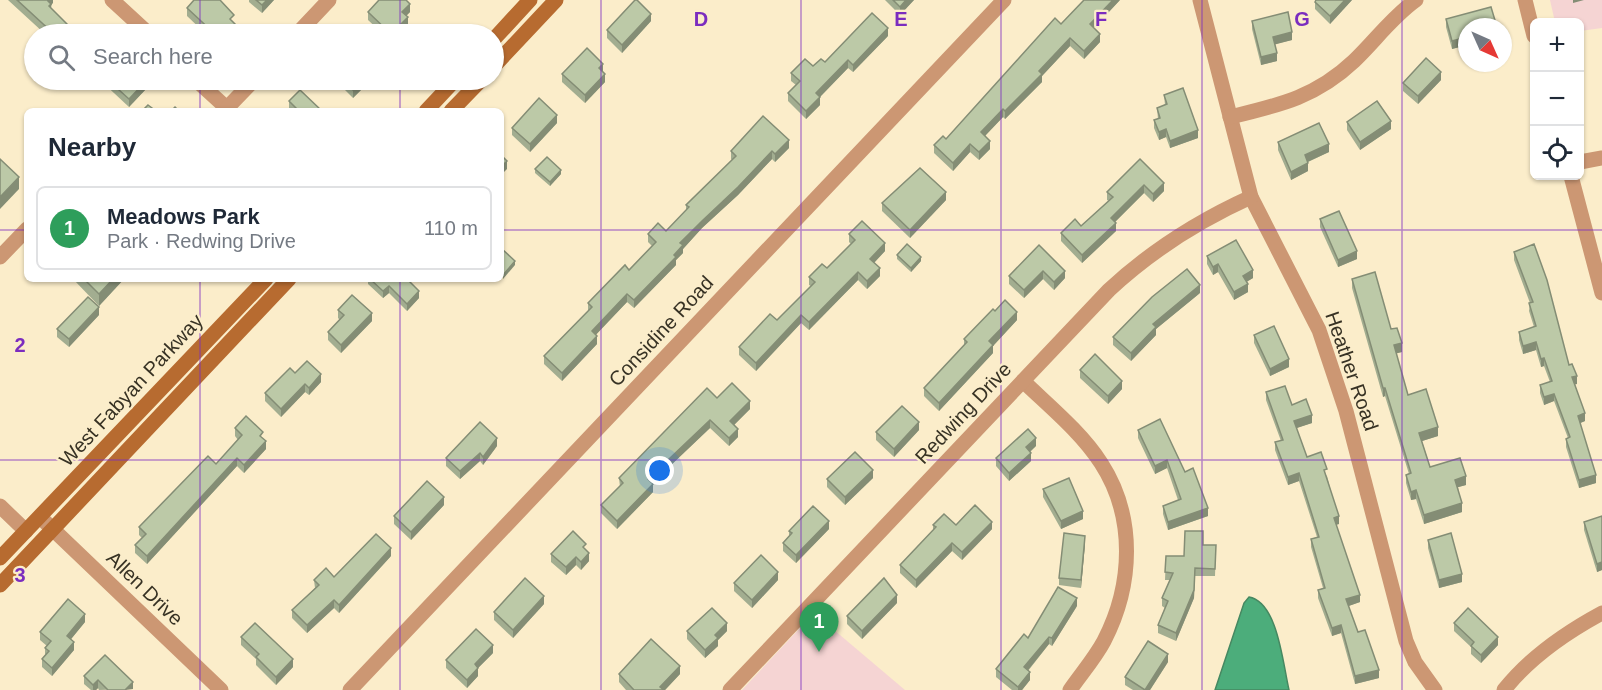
<!DOCTYPE html>
<meta charset="utf-8">
<style>
:root{--surface:#fff;--page:#f2f2f3;--text:#1f2937;--muted:#747a83;--line:#e0e1e3;--accent:#1a73e8}
body{margin:0;font-family:Arial,sans-serif;background:var(--page);color:var(--text)}
.controls{position:absolute;right:18px;top:18px;display:grid;overflow:hidden;border-radius:9px;box-shadow:0 2px 4px #0004}
.controls button{width:54px;height:54px;display:grid;place-items:center;padding:0;border:0;border-bottom:2px solid var(--line);background:var(--surface);color:var(--text);font:30px sans-serif}
.compass{position:absolute;left:1458px;top:18px;width:54px;height:54px;border-radius:50%;background:var(--surface);box-shadow:0 2px 4px #0004;rotate:135deg}
.you{position:absolute;left:660px;top:471px;width:21px;height:21px;margin:-15px;border:4px solid #fff;border-radius:50%;background:#1a73e8;box-shadow:0 0 0 9px #1a73e833}
.badge{display:grid;place-items:center;width:39px;height:39px;border-radius:50%;background:var(--accent);color:#fff;font-size:20px;font-weight:700}
.pin{position:absolute;translate:-50% -50px;filter:drop-shadow(0 2px 3px #0008)}
.pin::after{content:'';position:absolute;top:32px;width:21px;height:18px;background:inherit;clip-path:polygon(0 0,100% 0,50% 100%)}
.list{margin:0;padding:0;list-style:none}
h2{display:flex;justify-content:space-between;align-items:center;height:78px;margin:0;padding:0 24px;font-size:26px}
h2 small{font-size:20px;font-weight:400;color:var(--muted)}
.list li{display:grid;grid-template-columns:39px 1fr auto;gap:18px;align-items:center;box-sizing:border-box;height:84px;margin:0 12px 12px;padding:0 12px;border:2px solid var(--line);border-radius:9px}
.list b{display:block;font-size:22px;white-space:nowrap}
.list p{margin:0;font-size:20px;white-space:nowrap;color:var(--muted)}
.list em{font-size:20px;font-style:normal;color:var(--muted)}
.icon{flex:none;width:33px;height:33px;fill:none;stroke:currentColor;stroke-width:2;stroke-linecap:round;stroke-linejoin:round}
.map{position:relative;flex:none;width:1602px;height:690px;overflow:hidden}
.search{position:absolute;background:var(--surface);box-shadow:0 2px 4px #0004;left:24px;top:24px;width:480px;height:66px;display:flex;align-items:center;gap:15px;box-sizing:border-box;padding:0 21px;border-radius:33px;color:var(--muted);font-size:22px}
.panel{position:absolute;background:var(--surface);box-shadow:0 2px 4px #0004;left:24px;top:108px;width:480px;height:174px;border-radius:9px}
.map>svg:first-child{display:block}
.green{fill:#f5d4d3}
.water{fill:#4cad7b;stroke:#468861;stroke-width:1.5}
.lines{fill:none;stroke-linecap:round;stroke-linejoin:round}
.minor{stroke:#cc9773;stroke-width:15}
.secondary{stroke:#b76b30;stroke-width:15}
.wall{fill:#a2ad90}
.shaded-wall{fill:#848d75}
.building{fill:#bcc9a7;stroke:#848d75;stroke-width:1.5}
.grid{fill:none;stroke:#7b2cbf;stroke-width:1.5;stroke-opacity:0.55}
.labels{text-anchor:middle;stroke-width:4.5;stroke-linejoin:round;paint-order:stroke}
.street-label{font-size:20px;fill:#373224;stroke:#fbedca}
.grid-label{font-size:20px;text-anchor:middle;font-weight:bold;fill:#7b2cbf;stroke:#fbedca;stroke-width:4.5;stroke-linejoin:round;paint-order:stroke}
</style>
<div class="map">
<svg width="1602" height="690" viewBox="0 0 1602 690">
<rect width="100%" height="100%" fill="#fbedca"/>
<g class="green">
<path d="M1550 0H1602V28L1580 31V22H1555Z"/>
<path d="M814 613 905 690H742Z"/>
</g>
<path class="water" d="M1249 597C1278 602 1283 665 1289 690H1215L1244 603Z"/>
<g class="lines">
<g class="minor">
<path d="M112 0 149 34"/>
<path d="M1200 0 1251 197 1319 330 1346 411 1406 641 1415 662 1435 690"/>
<path d="M1525 0 1534 36"/>
<path d="M297 34 329 0"/>
<path d="M196 80 230 111"/>
<path d="M227 108 254 80"/>
<path d="M1230 117C1280 105 1316 97 1354 61 1375 41 1392 17 1416 0"/>
<path d="M1580 162 1602 158"/>
<path d="M1571 176 1602 293"/>
<path d="M0 257 27 229"/>
<path d="M1023 381C1049 406 1081 432 1101 463 1136 517 1133 585 1104 641 1095 658 1081 674 1070 690"/>
<path d="M0 506 26 531"/>
<path d="M40 517 221 690"/>
<path d="M350 690 1004 0"/>
<path d="M730 690 1109 290C1152 250 1198 221 1251 197"/>
<path d="M1504 690C1530 657 1565 633 1602 613"/>
</g>
<g class="secondary">
<path d="M494 39 530 0"/>
<path d="M494 66 556 0"/>
<path d="M426 111 455 80"/>
<path d="M451 111 481 80"/>
<path d="M0 558 266 279"/>
<path d="M0 585 289 279"/>
</g>
</g>
<g class="wall">
<path d="M8 0H53L51 8 71 28 83 34H45Z"/>
<path d="M249 0H274L262 13 249 2Z"/>
<path d="M885 0H914L900 15Z"/>
<path d="M1120 0 1094 28 1100 42 1084 59 1070 46 1042 76V82L1005 119 1003 117 985 136 990 149 979 160 970 152 953 171 934 153V145L946 139 1061 24Z"/>
<path d="M1352 0 1330 24 1315 9V2Z"/>
<path d="M187 8 234 23 240 34H206L187 16Z"/>
<path d="M368 12H410L406 16 408 25 399 34H383L368 20Z"/>
<path d="M1446 19 1467 27V45L1452 49 1446 27Z"/>
<path d="M651 21 622 53 607 38V30Z"/>
<path d="M1252 21 1292 40 1275 44 1277 61 1261 65 1252 29Z"/>
<path d="M888 36 853 72 848 68 820 97V105L806 119 788 101V93L796 85 791 81V73L825 62Z"/>
<path d="M562 74 605 82 585 103 562 82Z"/>
<path d="M100 80H145L146 89 129 107Z"/>
<path d="M335 80H371L353 98Z"/>
<path d="M1441 80 1418 104 1403 91V83Z"/>
<path d="M1164 95 1198 138 1170 148 1166 137 1159 140 1154 128V120L1158 119 1157 108 1165 105Z"/>
<path d="M289 101 322 111H290L289 109Z"/>
<path d="M1347 122 1391 129 1360 150 1347 130Z"/>
<path d="M557 123 530 152 512 135V128Z"/>
<path d="M1278 142 1329 152 1308 162V171L1291 180 1278 150Z"/>
<path d="M789 148 775 162 772 159 738 195 702 228 683 249V253L676 260V265L634 308 627 302 596 334 597 344 562 381 544 364V356L588 311V303L629 270 652 246 648 242V234L666 231 686 210V205L732 160 731 159V151Z"/>
<path d="M1140 159 1164 191 1153 202 1144 193 1115 222 1116 231 1082 263 1061 241V233L1081 226 1109 201 1107 200V192Z"/>
<path d="M535 169 561 174 550 186 535 173Z"/>
<path d="M946 200 910 238 882 211V203Z"/>
<path d="M1320 219 1357 259 1338 267 1320 227Z"/>
<path d="M849 234 885 251 874 263 880 276 867 289 858 280 809 330 801 323 756 371 739 355V347L777 320 811 286 809 285V277L827 268 851 244 849 242Z"/>
<path d="M1039 245 1065 278 1054 290 1043 279 1024 298 1009 284V276Z"/>
<path d="M1514 252 1569 365 1577 384H1575L1585 421 1580 423 1596 483 1579 488 1566 447V439L1568 438 1554 401 1544 405 1540 393V385L1550 382 1544 366 1541 367 1536 350 1523 354 1519 340V332L1534 327 1529 311 1530 303 1514 260Z"/>
<path d="M897 255 921 261 911 272 897 259Z"/>
<path d="M1207 256 1253 278 1246 282 1248 292 1234 300 1218 272 1213 275 1207 264Z"/>
<path d="M73 279H124L99 306Z"/>
<path d="M368 279H407L419 298 407 311 389 293 383 298 368 284Z"/>
<path d="M1352 279 1391 329 1402 352 1396 353 1408 395 1438 436 1422 441 1430 467 1466 485 1458 487 1462 512 1424 524 1416 499 1411 500 1406 483V475L1409 474 1385 396 1383 397 1352 288Z"/>
<path d="M1200 293 1156 329V335L1131 361 1113 345V337Z"/>
<path d="M338 310 372 321 341 353 328 340V332L340 320 338 318Z"/>
<path d="M995 311 1017 320 993 346V353L939 411 924 396V388L964 346V339Z"/>
<path d="M99 315 69 347 57 337V329Z"/>
<path d="M1254 335 1289 367 1270 376 1254 343Z"/>
<path d="M1080 370 1122 389 1108 404 1080 378Z"/>
<path d="M295 373 321 382 309 395 305 392 281 417 265 401V393Z"/>
<path d="M1266 392 1292 405 1312 423 1296 428 1307 457 1327 476 1339 524 1336 525 1360 602 1348 606 1358 632 1379 678 1355 684 1341 633 1332 636 1318 598V590L1323 588 1311 547V539L1317 537 1299 481 1288 485 1275 450V442L1281 441 1266 400Z"/>
<path d="M717 398 750 409 734 425 738 437 729 446 710 428 652 483 653 492 617 529 601 513V505L620 487 619 478Z"/>
<path d="M235 428 263 439 266 449 244 473 237 466 147 564 135 553V545L142 538 139 535V527L216 464 238 440 235 436Z"/>
<path d="M919 430 894 457 876 440V432Z"/>
<path d="M1138 430 1185 472 1208 516 1168 530 1163 514V506L1178 500 1167 468 1155 474 1138 438Z"/>
<path d="M497 446 483 465 480 461 460 479 446 466V458Z"/>
<path d="M1036 446 1030 452 1031 461 1009 481 996 466V458Z"/>
<path d="M873 478 845 505 827 487V479Z"/>
<path d="M1043 489 1083 519 1061 529 1043 497Z"/>
<path d="M444 505 411 540 394 524V516Z"/>
<path d="M1602 518V570L1597 572 1584 530V522Z"/>
<path d="M933 525H956L992 529 962 560 952 551 916 588 900 573V565L933 531Z"/>
<path d="M829 529 796 563 783 551V543L789 536V531Z"/>
<path d="M1428 540 1462 582 1439 588 1428 548Z"/>
<path d="M1085 544 1081 588 1059 585V578Z"/>
<path d="M1203 545H1216L1215 576H1195L1194 598 1176 641 1158 633V625L1165 608 1162 606V598L1170 580H1165L1166 556H1184Z"/>
<path d="M586 550 589 561 581 570 576 565 566 575 551 562V554Z"/>
<path d="M391 556 339 613 334 608 307 633 292 618V610L315 588 314 580 334 577Z"/>
<path d="M778 580 752 608 734 591V583Z"/>
<path d="M897 603 862 639 847 624V616Z"/>
<path d="M544 604 513 638 494 620V612Z"/>
<path d="M1077 606 1052 646 1049 644 1028 671 1030 680 1022 690H1012L996 677V669L1028 638Z"/>
<path d="M85 622 71 639 74 650 52 676 42 667V659L45 655V648L47 646 40 640V632Z"/>
<path d="M1454 623 1498 645 1481 663 1471 654V647L1454 631Z"/>
<path d="M687 631H727L718 640V646L705 658 687 639Z"/>
<path d="M241 637 293 667 276 685 256 665V659L241 645Z"/>
<path d="M493 653 478 668V676L467 688 446 668V660Z"/>
<path d="M1168 662 1150 690H1133L1125 685V677Z"/>
<path d="M619 674H680L665 690H626L619 682Z"/>
<path d="M84 676 133 689 99 690 98 688 96 690H91L84 684Z"/>
</g>
<g class="shaded-wall">
<path d="M49 0H53V3L51 5V12L48 1Z"/>
<path d="M267 0H274L262 13V5Z"/>
<path d="M906 0H914L900 15V7Z"/>
<path d="M1113 0H1120L1090 32V24Z"/>
<path d="M1345 0H1352L1330 24V16Z"/>
<path d="M1573 0H1584L1573 3Z"/>
<path d="M410 4V12L402 20V12Z"/>
<path d="M651 14V21L622 53V45Z"/>
<path d="M408 17V25L399 34H391Z"/>
<path d="M888 28V36L853 72V65Z"/>
<path d="M1292 32V40L1273 45V37Z"/>
<path d="M1100 34V42L1084 59V51Z"/>
<path d="M1467 37V45L1452 49V41Z"/>
<path d="M1070 38V46L1042 76V82L1005 119V111L1039 71Z"/>
<path d="M1277 53V61L1261 65V57Z"/>
<path d="M848 60V68L816 101V93Z"/>
<path d="M603 64V72L599 68Z"/>
<path d="M1441 72V80L1418 104V96Z"/>
<path d="M605 74V82L585 103V95Z"/>
<path d="M364 80H371L353 98V90Z"/>
<path d="M146 81V89L129 107V99Z"/>
<path d="M820 97V105L806 119V111Z"/>
<path d="M1003 109V117L981 140V132Z"/>
<path d="M557 115V123L530 152V144Z"/>
<path d="M1391 121V129L1360 150V142Z"/>
<path d="M1166 129V137L1159 140V132Z"/>
<path d="M1198 130V138L1170 148V141Z"/>
<path d="M789 140V148L775 162V154Z"/>
<path d="M990 141V149L979 160V152Z"/>
<path d="M970 144V152L953 171V163Z"/>
<path d="M1329 144V152L1305 163V155Z"/>
<path d="M772 151V159L738 195 702 228 683 249V253L676 260V265L634 308V300L674 255 680 243Z"/>
<path d="M507 161V169L501 175V167Z"/>
<path d="M1308 163V171L1291 180V172Z"/>
<path d="M561 170V174L550 186V182Z"/>
<path d="M19 177V189L0 209V197Z"/>
<path d="M1164 183V191L1153 202V194Z"/>
<path d="M1144 185V193L1111 226V218Z"/>
<path d="M946 192V200L910 238V230Z"/>
<path d="M1116 223V231L1082 263V255Z"/>
<path d="M885 243V251L870 267V259Z"/>
<path d="M1357 251V259L1338 267V260Z"/>
<path d="M921 257V261L911 272V268Z"/>
<path d="M515 261V265L503 279V275Z"/>
<path d="M1218 264V272L1213 275V267Z"/>
<path d="M880 268V276L867 289V281Z"/>
<path d="M1253 270V278L1243 284V276Z"/>
<path d="M1043 271V279L1024 298V290Z"/>
<path d="M1065 271V278L1054 290V282Z"/>
<path d="M858 272V280L809 330V322Z"/>
<path d="M113 279H124L99 306V294Z"/>
<path d="M1248 284V292L1234 300V292Z"/>
<path d="M1200 285V293L1156 329V335L1131 361V353L1153 324Z"/>
<path d="M389 286V293L383 298V291Z"/>
<path d="M419 291V298L407 311V304Z"/>
<path d="M627 294V302L592 339V331Z"/>
<path d="M99 307V315L69 347V339Z"/>
<path d="M1017 312V320L993 346V353L939 411V403L989 341Z"/>
<path d="M372 313V321L341 353V345Z"/>
<path d="M801 315V323L756 371V363Z"/>
<path d="M597 336V344L562 381V373Z"/>
<path d="M1536 342V350L1523 354V346Z"/>
<path d="M1402 343V352L1394 354V345Z"/>
<path d="M1544 358V366L1541 367V359Z"/>
<path d="M1289 359V367L1270 376V369Z"/>
<path d="M321 374V382L309 395V388Z"/>
<path d="M1577 376V384L1572 385V377Z"/>
<path d="M1122 381V389L1108 404V396Z"/>
<path d="M305 384V392L281 417V409Z"/>
<path d="M1383 388H1385V396L1383 397Z"/>
<path d="M1554 394V401L1544 405V397Z"/>
<path d="M750 401V409L730 429V421Z"/>
<path d="M1585 413V421L1578 424V416Z"/>
<path d="M1312 415V423L1294 429V421Z"/>
<path d="M710 420V428L648 487V479Z"/>
<path d="M919 422V430L894 457V449Z"/>
<path d="M1438 427V436L1419 442V433Z"/>
<path d="M738 429V437L729 446V438Z"/>
<path d="M497 438V446L483 465V457Z"/>
<path d="M1036 438V446L1026 455V447Z"/>
<path d="M266 441V449L244 473V465Z"/>
<path d="M480 453V461L460 479V471Z"/>
<path d="M1031 453V461L1009 481V473Z"/>
<path d="M237 458V466L147 564V556Z"/>
<path d="M1167 460V468L1155 474V466Z"/>
<path d="M873 470V478L845 505V497Z"/>
<path d="M1299 473V481L1288 485V477Z"/>
<path d="M1596 475V483L1579 488V480Z"/>
<path d="M1466 476V485L1455 488V480Z"/>
<path d="M653 484V492L617 529V521Z"/>
<path d="M1416 490V499L1411 500V492Z"/>
<path d="M444 497V505L411 540V532Z"/>
<path d="M1462 503V512L1424 524V515Z"/>
<path d="M1208 508V516L1168 530V522Z"/>
<path d="M1083 511V519L1061 529V521Z"/>
<path d="M1339 516V524L1334 525V518Z"/>
<path d="M829 521V529L796 563V555Z"/>
<path d="M992 522V529L962 560V552Z"/>
<path d="M1085 536V544L1081 588V580Z"/>
<path d="M952 543V551L916 588V580Z"/>
<path d="M391 548V556L339 613V605Z"/>
<path d="M589 553V561L581 570V562Z"/>
<path d="M576 557V565L566 575V567Z"/>
<path d="M1602 562V570L1597 572V564Z"/>
<path d="M1195 568 1194 598 1176 641V633Z"/>
<path d="M778 572V580L752 608V600Z"/>
<path d="M1462 574V582L1439 588V580Z"/>
<path d="M897 595V603L862 639V631Z"/>
<path d="M1360 595V602L1346 607V599Z"/>
<path d="M544 596V604L513 638V630Z"/>
<path d="M1077 598V606L1052 646V638Z"/>
<path d="M334 600V608L307 633V625Z"/>
<path d="M85 614V622L67 644V636Z"/>
<path d="M727 623V631L718 640V646L705 658V650L715 635Z"/>
<path d="M1341 625V633L1332 636V628Z"/>
<path d="M1049 637V644L1024 675V667Z"/>
<path d="M1498 637V645L1481 663V655Z"/>
<path d="M74 642V650L52 676V668Z"/>
<path d="M493 645V653L478 668V676L467 688V680L475 664Z"/>
<path d="M1168 654V662L1150 690H1145Z"/>
<path d="M293 659V667L276 685V677Z"/>
<path d="M680 666V674L665 690H660V687Z"/>
<path d="M1379 670V678L1355 684V676Z"/>
<path d="M1030 672V680L1022 690H1018V687Z"/>
<path d="M98 680V688L96 690H93V685Z"/>
<path d="M133 682V689L125 690Z"/>
</g>
<g class="building">
<path d="M17 0H49L48 1 51 4 49 6 71 28 74 26 83 34H54Z"/>
<path d="M194 0H220L234 15 230 19 240 29 235 34H215L187 8Z"/>
<path d="M256 0H267L262 5Z"/>
<path d="M379 0H406L410 4 402 12 408 17 391 34 368 12Z"/>
<path d="M635 0H637L651 14 622 45 607 30Z"/>
<path d="M893 0H906L900 7Z"/>
<path d="M1084 0H1113L1090 24 1100 34 1084 51 1070 38 1039 71 1042 74 1005 111 1003 109 981 132 990 141 979 152 970 144 953 163 934 145 943 136 946 139 1055 18 1061 24Z"/>
<path d="M1316 0H1345L1330 16 1315 2Z"/>
<path d="M1491 7 1497 27H1467V37L1452 41 1446 19Z"/>
<path d="M1288 12 1292 32 1273 37 1277 53 1261 57 1252 21Z"/>
<path d="M872 13 888 28 853 65 848 60 816 93 820 97 806 111 788 93 800 81 791 73 805 59 813 66 821 59 825 62Z"/>
<path d="M587 48 603 64 599 68 605 74 585 95 562 74Z"/>
<path d="M1426 58 1441 72 1418 96 1403 83Z"/>
<path d="M108 80H145L146 81 129 99Z"/>
<path d="M343 80H364L353 90Z"/>
<path d="M1183 88 1198 130 1170 141 1166 129 1159 132 1154 120 1160 118 1157 108 1167 104 1164 95Z"/>
<path d="M300 90 322 111H299L289 101Z"/>
<path d="M539 98 557 115 530 144 512 128Z"/>
<path d="M1377 101 1391 121 1360 142 1347 122Z"/>
<path d="M148 105 156 111H142Z"/>
<path d="M175 107 179 111H171Z"/>
<path d="M763 116 789 140 775 154 772 151 738 187 702 221 680 243 683 245 674 255 676 257 634 300 627 294 592 331 597 336 562 373 544 356 592 307 588 303 625 265 629 270 656 242 648 234 658 223 666 231 689 207 686 205 736 156 731 151Z"/>
<path d="M1319 123 1329 144 1305 155 1308 163 1291 172 1278 142Z"/>
<path d="M501 155 507 161 501 167Z"/>
<path d="M547 157 561 170 550 182 535 169Z"/>
<path d="M0 159 19 177 0 197Z"/>
<path d="M1140 159 1164 183 1153 194 1144 185 1111 218 1116 223 1082 255 1061 233 1075 219 1081 226 1113 197 1107 192Z"/>
<path d="M920 168 946 192 910 230 882 203Z"/>
<path d="M1339 211 1357 251 1338 260 1320 219Z"/>
<path d="M862 221 885 243 870 259 880 268 867 281 858 272 809 322 801 315 756 363 739 347 770 314 777 320 815 282 809 277 822 264 827 268 855 240 849 234Z"/>
<path d="M1236 240 1253 270 1243 276 1248 284 1234 292 1218 264 1213 267 1207 256Z"/>
<path d="M907 244 921 257 911 268 897 255Z"/>
<path d="M1534 244 1547 280 1569 365 1572 364 1577 376 1572 377 1585 413 1578 416 1596 475 1579 480 1566 439 1570 437 1554 394 1544 397 1540 385 1552 381 1544 358 1541 359 1536 342 1523 346 1519 332 1536 326 1529 303 1533 302 1514 252Z"/>
<path d="M1039 245 1065 271 1054 282 1043 271 1024 290 1009 276Z"/>
<path d="M502 249 515 261 503 275 501 273V250Z"/>
<path d="M1187 269 1200 285 1153 324 1156 327 1131 353 1113 337 1152 297Z"/>
<path d="M1375 272 1391 329 1397 328 1402 343 1394 345 1408 395 1426 389 1438 427 1419 433 1430 467 1460 458 1466 476 1455 480 1462 503 1424 515 1416 490 1411 492 1406 475 1411 473 1385 388H1383L1352 279Z"/>
<path d="M84 279H113L99 294Z"/>
<path d="M370 279H407L419 291 407 304 389 286 383 291Z"/>
<path d="M352 295 372 313 341 345 328 332 344 315 338 310Z"/>
<path d="M88 297 99 307 69 339 57 329Z"/>
<path d="M1005 300 1017 312 989 341 993 345 939 403 924 388 967 342 964 339 993 309 995 311Z"/>
<path d="M1274 326 1289 359 1270 369 1254 335Z"/>
<path d="M1095 354 1122 381 1108 396 1080 370Z"/>
<path d="M307 361 321 374 309 388 305 384 281 409 265 393 290 368 295 373Z"/>
<path d="M732 383 750 401 730 421 738 429 729 438 710 420 648 479 653 484 617 521 601 505 623 483 619 478 707 388 717 398Z"/>
<path d="M1285 386 1292 405 1306 399 1312 415 1294 421 1307 457 1321 452 1327 469 1324 470 1339 516 1334 518 1360 595 1346 599 1358 632 1365 630 1379 670 1355 676 1341 625 1332 628 1318 590 1325 588 1311 539 1319 537 1299 473 1288 477 1275 442 1283 440 1266 392Z"/>
<path d="M902 406 919 422 894 449 876 432Z"/>
<path d="M246 416 263 432 260 436 266 441 244 465 237 458 147 556 135 545 146 534 139 527 208 456 216 464 242 435 235 428Z"/>
<path d="M1160 419 1185 472 1193 468 1208 508 1168 522 1163 506 1181 499 1167 460 1155 466 1138 430Z"/>
<path d="M480 422 497 438 483 457 480 453 460 471 446 458Z"/>
<path d="M1028 429 1036 438 1026 447 1031 453 1009 473 996 458Z"/>
<path d="M855 452 873 470 845 497 827 479Z"/>
<path d="M1069 478 1083 511 1061 521 1043 489Z"/>
<path d="M427 481 444 497 411 532 394 516Z"/>
<path d="M975 505 992 522 962 552 952 543 916 580 900 565 936 527 933 525 944 514 956 525Z"/>
<path d="M813 506 829 521 796 555 783 543 792 533 789 531Z"/>
<path d="M1602 516V562L1597 564 1584 522Z"/>
<path d="M573 531 586 544 583 547 589 553 581 562 576 557 566 567 551 554Z"/>
<path d="M1185 531H1203V545H1216L1215 569 1195 568 1194 590 1176 633 1158 625 1168 601 1162 598 1173 573 1165 572 1166 556H1184Z"/>
<path d="M1064 533 1085 536 1081 580 1059 578Z"/>
<path d="M1451 533 1462 574 1439 580 1428 540Z"/>
<path d="M376 534 391 548 339 605 334 600 307 625 292 610 319 585 314 580 326 568 334 577Z"/>
<path d="M761 555 778 572 752 600 734 583Z"/>
<path d="M525 578 544 596 513 630 494 612Z"/>
<path d="M884 578 897 595 862 631 847 616Z"/>
<path d="M1058 587 1077 598 1052 638 1049 637 1024 667 1030 672 1018 687 996 669 1024 634 1028 638Z"/>
<path d="M68 599 85 614 67 636 74 642 52 668 42 659 49 651 45 648 51 641 40 632Z"/>
<path d="M712 608 727 623 715 635 718 638 705 650 687 631Z"/>
<path d="M1468 608 1498 637 1481 655 1471 646 1474 642 1454 623Z"/>
<path d="M255 623 293 659 276 677 256 657 259 654 241 637Z"/>
<path d="M476 629 493 645 475 664 478 668 467 680 446 660Z"/>
<path d="M651 639 680 666 660 687 664 690H634L619 674Z"/>
<path d="M1148 641 1168 654 1145 690 1125 677Z"/>
<path d="M105 655 133 682 125 690H108L98 680 93 685 84 676Z"/>
</g>
<path class="grid" d="M200 0V34M400 0V34M601 0V690M801 0V690M1001 0V690M1202 0V690M1402 0V690M200 80V111M400 80V111M0 230H27M501 230H1602M200 279V690M400 279V690M0 460H1602"/>
<g class="labels">
<g class="street-label">
<text transform="translate(661 331) rotate(-47)" y="7">Considine Road</text>
<text transform="translate(1352 371) rotate(71)" y="7">Heather Road</text>
<text transform="translate(131 390) rotate(-47)" y="7">West Fabyan Parkway</text>
<text transform="translate(963 413) rotate(-47)" y="7">Redwing Drive</text>
<text transform="translate(145 588) rotate(44)" y="7">Allen Drive</text>
</g>
</g>
<g class="grid-label">
<text x="701" y="26">D</text>
<text x="901" y="26">E</text>
<text x="1101" y="26">F</text>
<text x="1302" y="26">G</text>
<text x="20" y="352">2</text>
<text x="20" y="582">3</text>
</g>
</svg>
<div class="controls">
<button>+</button>
<button>−</button>
<button><svg class="icon" aria-label="locate" viewBox="0 0 24 24"><circle cx="12" cy="12" r="6"/><path d="M12 2v4M12 18v4M2 12h4M18 12h4"/></svg></button>
</div>
<svg class="compass" viewBox="-18 -18 36 36"><path d="M0-13l5 13h-10z" fill="#e53935"/><path d="M0 13l5-13h-10z" fill="#747a83"/></svg>
<div class="you"></div>
<div class="pin badge" style="left:819px;top:652px;background:#2e9e5b">1</div>
<div class="search"><svg class="icon" aria-label="search" viewBox="0 0 24 24"><circle cx="10" cy="10" r="6"/><path d="M15 15l6 6"/></svg>Search here</div>
<section class="panel">
<h2>Nearby<small></small></h2>
<ul class="list">
<li><span class="badge" style="background:#2e9e5b">1</span><div><b>Meadows Park</b><p>Park · Redwing Drive</p></div><em>110 m</em></li>
</ul>
</section>
</div>
